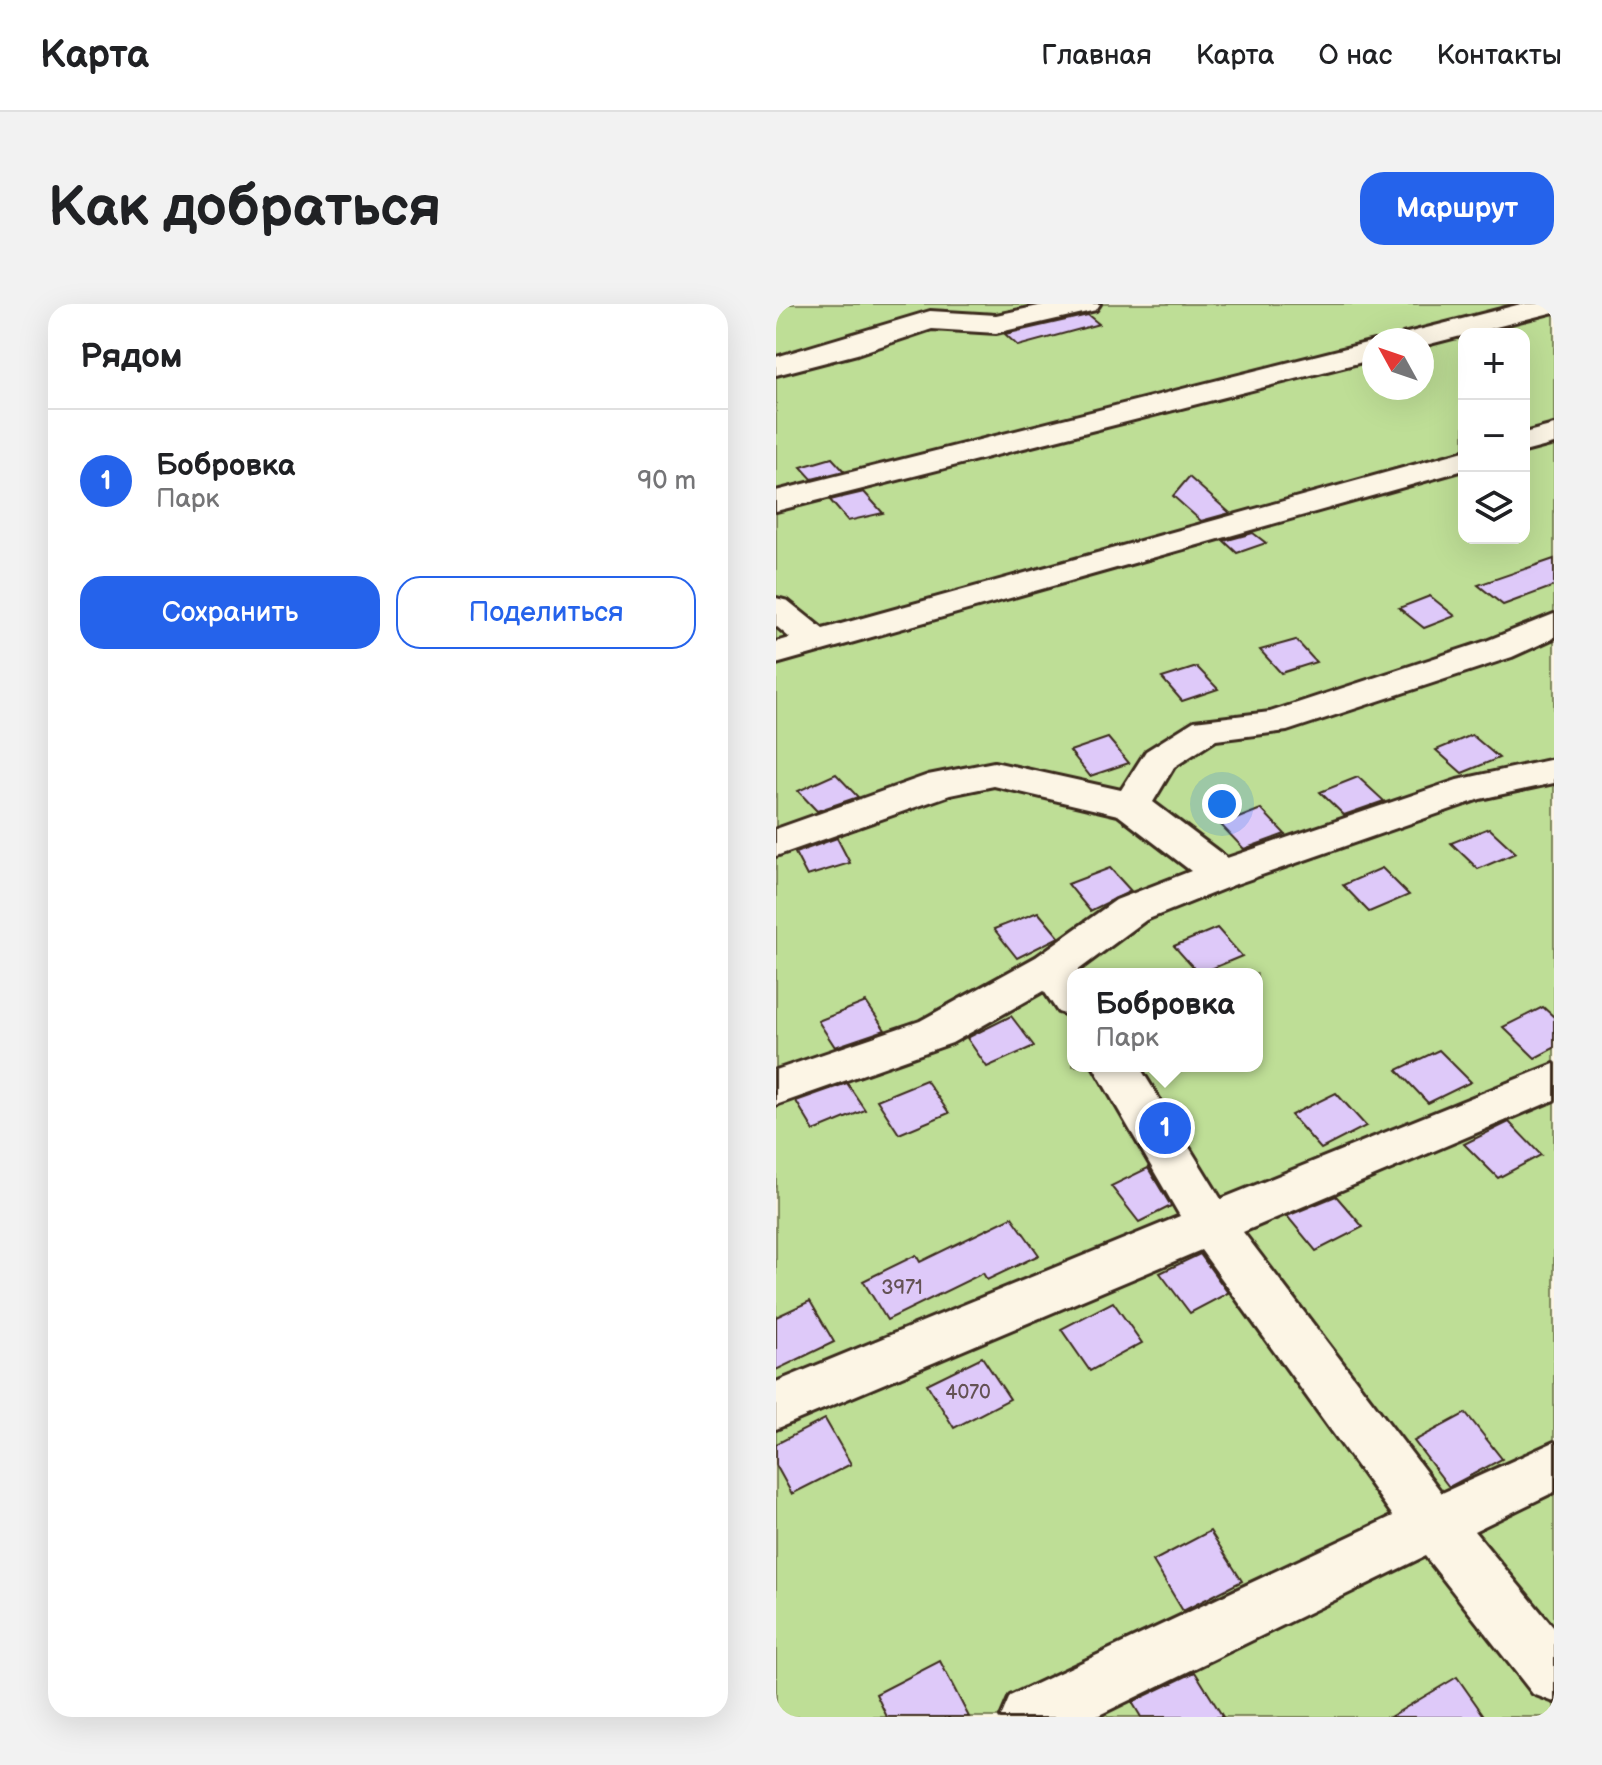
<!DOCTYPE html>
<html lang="ru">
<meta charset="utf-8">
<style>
:root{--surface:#fff;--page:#f2f2f2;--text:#202124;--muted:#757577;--line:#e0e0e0;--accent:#2563eb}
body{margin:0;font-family:"Balsamiq Sans",sans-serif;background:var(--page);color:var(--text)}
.controls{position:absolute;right:24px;top:24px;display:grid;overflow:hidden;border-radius:16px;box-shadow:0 8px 32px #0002}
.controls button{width:72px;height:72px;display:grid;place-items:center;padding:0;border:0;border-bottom:2px solid var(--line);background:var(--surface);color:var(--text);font:40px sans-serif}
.compass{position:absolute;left:586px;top:24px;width:72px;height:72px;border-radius:50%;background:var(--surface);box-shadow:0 8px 32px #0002;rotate:310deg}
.you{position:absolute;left:446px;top:500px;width:28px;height:28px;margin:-20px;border:6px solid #fff;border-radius:50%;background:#1a73e8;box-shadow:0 0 0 12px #1a73e833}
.badge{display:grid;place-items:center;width:52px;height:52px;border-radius:50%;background:var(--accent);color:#fff;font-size:26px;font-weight:700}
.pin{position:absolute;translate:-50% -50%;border:4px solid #fff;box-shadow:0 2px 8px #0006}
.popup{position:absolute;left:291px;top:664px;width:196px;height:104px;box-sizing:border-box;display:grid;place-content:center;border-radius:16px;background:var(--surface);filter:drop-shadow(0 2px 6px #0005);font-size:26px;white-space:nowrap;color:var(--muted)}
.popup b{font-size:30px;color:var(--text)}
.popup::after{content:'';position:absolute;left:50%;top:100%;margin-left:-16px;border:16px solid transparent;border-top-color:var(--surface)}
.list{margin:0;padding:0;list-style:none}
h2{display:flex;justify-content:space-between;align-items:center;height:104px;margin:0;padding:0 32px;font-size:34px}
h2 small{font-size:26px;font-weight:400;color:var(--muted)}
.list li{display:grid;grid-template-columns:52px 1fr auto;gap:24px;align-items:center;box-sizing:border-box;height:144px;padding:0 32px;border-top:2px solid var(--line)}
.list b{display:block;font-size:30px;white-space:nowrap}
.list p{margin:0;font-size:26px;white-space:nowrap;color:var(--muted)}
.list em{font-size:26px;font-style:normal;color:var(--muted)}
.actions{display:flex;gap:16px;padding:24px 32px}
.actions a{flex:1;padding:18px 0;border:2px solid var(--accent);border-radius:24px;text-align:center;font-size:28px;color:var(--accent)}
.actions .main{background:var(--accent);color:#fff}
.icon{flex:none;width:44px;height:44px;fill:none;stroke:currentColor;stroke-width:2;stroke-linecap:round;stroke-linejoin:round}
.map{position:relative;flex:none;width:778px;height:1413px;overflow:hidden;border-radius:24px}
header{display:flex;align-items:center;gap:48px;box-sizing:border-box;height:112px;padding:0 40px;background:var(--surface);border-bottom:2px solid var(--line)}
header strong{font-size:38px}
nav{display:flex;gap:44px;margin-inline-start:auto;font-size:28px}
.intro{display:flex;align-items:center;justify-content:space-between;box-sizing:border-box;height:192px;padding:0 48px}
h1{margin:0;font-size:56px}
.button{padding:20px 36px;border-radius:24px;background:var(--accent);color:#fff;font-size:28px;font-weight:700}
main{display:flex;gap:48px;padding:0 48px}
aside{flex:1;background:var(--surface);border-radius:24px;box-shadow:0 8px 32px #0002}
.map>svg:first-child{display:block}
.green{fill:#bede96;stroke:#7c845a;stroke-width:2;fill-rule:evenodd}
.building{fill:#dec9f9;stroke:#3b2a1e;stroke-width:2}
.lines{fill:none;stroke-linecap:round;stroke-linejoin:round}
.minor-casing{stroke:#3b2a1e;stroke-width:6}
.minor{fill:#fcf5e5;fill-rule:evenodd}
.labels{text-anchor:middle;stroke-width:6;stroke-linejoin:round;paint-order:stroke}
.number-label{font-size:20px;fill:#645255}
</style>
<header>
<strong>Карта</strong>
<nav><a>Главная</a><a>Карта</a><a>О нас</a><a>Контакты</a></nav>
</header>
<div class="intro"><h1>Как добраться</h1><a class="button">Маршрут</a></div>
<main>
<aside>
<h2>Рядом<small></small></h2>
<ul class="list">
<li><span class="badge">1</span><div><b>Бобровка</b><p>Парк</p></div><em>90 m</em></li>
</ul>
<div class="actions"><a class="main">Сохранить</a><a>Поделиться</a></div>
</aside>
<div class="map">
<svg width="778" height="1413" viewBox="0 0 778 1413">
<rect width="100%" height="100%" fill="#fcf5e5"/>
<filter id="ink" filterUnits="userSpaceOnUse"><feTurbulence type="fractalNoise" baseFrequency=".0125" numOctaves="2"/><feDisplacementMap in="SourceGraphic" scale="16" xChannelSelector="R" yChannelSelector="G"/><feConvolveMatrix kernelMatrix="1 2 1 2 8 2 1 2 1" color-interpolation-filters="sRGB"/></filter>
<g filter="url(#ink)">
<path class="green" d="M0 0H778V1413H0ZM688 30H748V234H688ZM598 36H646V84H598ZM297 670H481V762H297Z"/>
<g class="building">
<path d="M312 11 323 20 242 42 229 30Z"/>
<path d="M56 154 68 167 36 175 25 163Z"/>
<path d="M413 173 454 209 425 217 397 192Z"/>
<path d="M88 188 107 209 72 217 54 196Z"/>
<path d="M477 229 490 239 461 249 448 237Z"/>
<path d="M778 255V282L727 301 702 281Z"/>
<path d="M654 292 679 312 648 324 623 304Z"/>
<path d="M520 336 540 358 505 369 484 346Z"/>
<path d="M421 363 442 385 406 397 386 374Z"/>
<path d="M696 431 723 454 686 469 660 446Z"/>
<path d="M332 434 353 459 314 472 294 447Z"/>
<path d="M60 470 82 493 41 507 22 487Z"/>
<path d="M582 473 608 497 568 511 544 488Z"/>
<path d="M485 505 509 530 468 545 445 521Z"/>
<path d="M713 524 740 549 702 565 675 539Z"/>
<path d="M61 534 74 559 31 572 19 549Z"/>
<path d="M334 564 355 587 314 607 292 580Z"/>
<path d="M606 564 633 591 593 608 567 581Z"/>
<path d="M262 608 283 633 241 654 218 625Z"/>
<path d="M441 624 466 652 423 670 398 642Z"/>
<path d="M90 698 109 726 59 743 42 717Z"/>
<path d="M767 703 778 713V744L759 754 727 723Z"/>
<path d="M235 712 258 742 211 763 191 734Z"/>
<path d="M663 746 695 778 652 799 621 766Z"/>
<path d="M150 776 173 809 123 830 101 796Z"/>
<path d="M71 779 89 806 38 827 20 797Z"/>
<path d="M560 789 590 822 545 845 515 811Z"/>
<path d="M733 818 765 851 722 874 688 840Z"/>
<path d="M372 864 395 902 363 918 335 882Z"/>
<path d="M560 892 587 923 540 947 511 912Z"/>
<path d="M236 913 263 951 211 976 207 969 111 1016 87 977 140 951 144 958Z"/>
<path d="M424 950 452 989 414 1009 384 969Z"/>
<path d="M34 997 58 1038 0 1066V1013Z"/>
<path d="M337 998 366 1039 314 1067 285 1025Z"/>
<path d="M206 1053 234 1095 178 1124 151 1080Z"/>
<path d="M690 1109 726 1155 673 1183 638 1137Z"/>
<path d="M49 1115 75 1160 16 1190 0 1161V1140Z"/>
<path d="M434 1227 466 1277 407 1307 377 1257Z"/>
<path d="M164 1357 193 1413H111L100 1390Z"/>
<path d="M419 1368 447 1413H365L356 1398Z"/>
<path d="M681 1373 709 1413H614Z"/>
</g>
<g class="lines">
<g class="minor-casing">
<g id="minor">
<path d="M272 0H324L320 6 220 29 156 25 81 50 0 71V53L154 7 220 11Z"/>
<path d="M745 0H778V8L646 42V36H623L627 30Z"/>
<path d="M598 37V55L0 207V187Z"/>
<path d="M778 121V140L748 148V129Z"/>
<path d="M688 147V166L0 360V338L14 334 0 322V294L12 297 47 325Z"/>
<path d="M778 310V334L736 353 511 427 440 436 398 463 377 498 451 554 681 476 778 455V479L704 495 460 580 370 616 297 670V713L282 708 268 687 176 739 0 801V766L144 717 260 653 340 596 415 567 342 511 218 482 174 491 0 552V525L152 471 218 458 345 486 370 447 418 417 494 408 710 337Z"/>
<path d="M778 760V796L467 928 666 1189 778 1138V1188L698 1227 778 1324V1398L757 1390 649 1252 319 1413H225L234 1392 617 1212 425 946 0 1125V1078L404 912 317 762H363L445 895Z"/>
</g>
</g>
<use href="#minor" class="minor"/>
</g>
</g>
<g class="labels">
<g class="number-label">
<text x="126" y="990">3971</text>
<text x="192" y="1095">4070</text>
</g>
</g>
</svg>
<div class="controls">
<button>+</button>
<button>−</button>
<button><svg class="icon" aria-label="layers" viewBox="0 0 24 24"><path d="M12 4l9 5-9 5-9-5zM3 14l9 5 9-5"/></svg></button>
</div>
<svg class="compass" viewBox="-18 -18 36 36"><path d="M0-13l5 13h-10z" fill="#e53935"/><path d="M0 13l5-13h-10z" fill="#757577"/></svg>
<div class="you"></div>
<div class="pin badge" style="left:389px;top:824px">1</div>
<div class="popup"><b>Бобровка</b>Парк</div>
</div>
</main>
